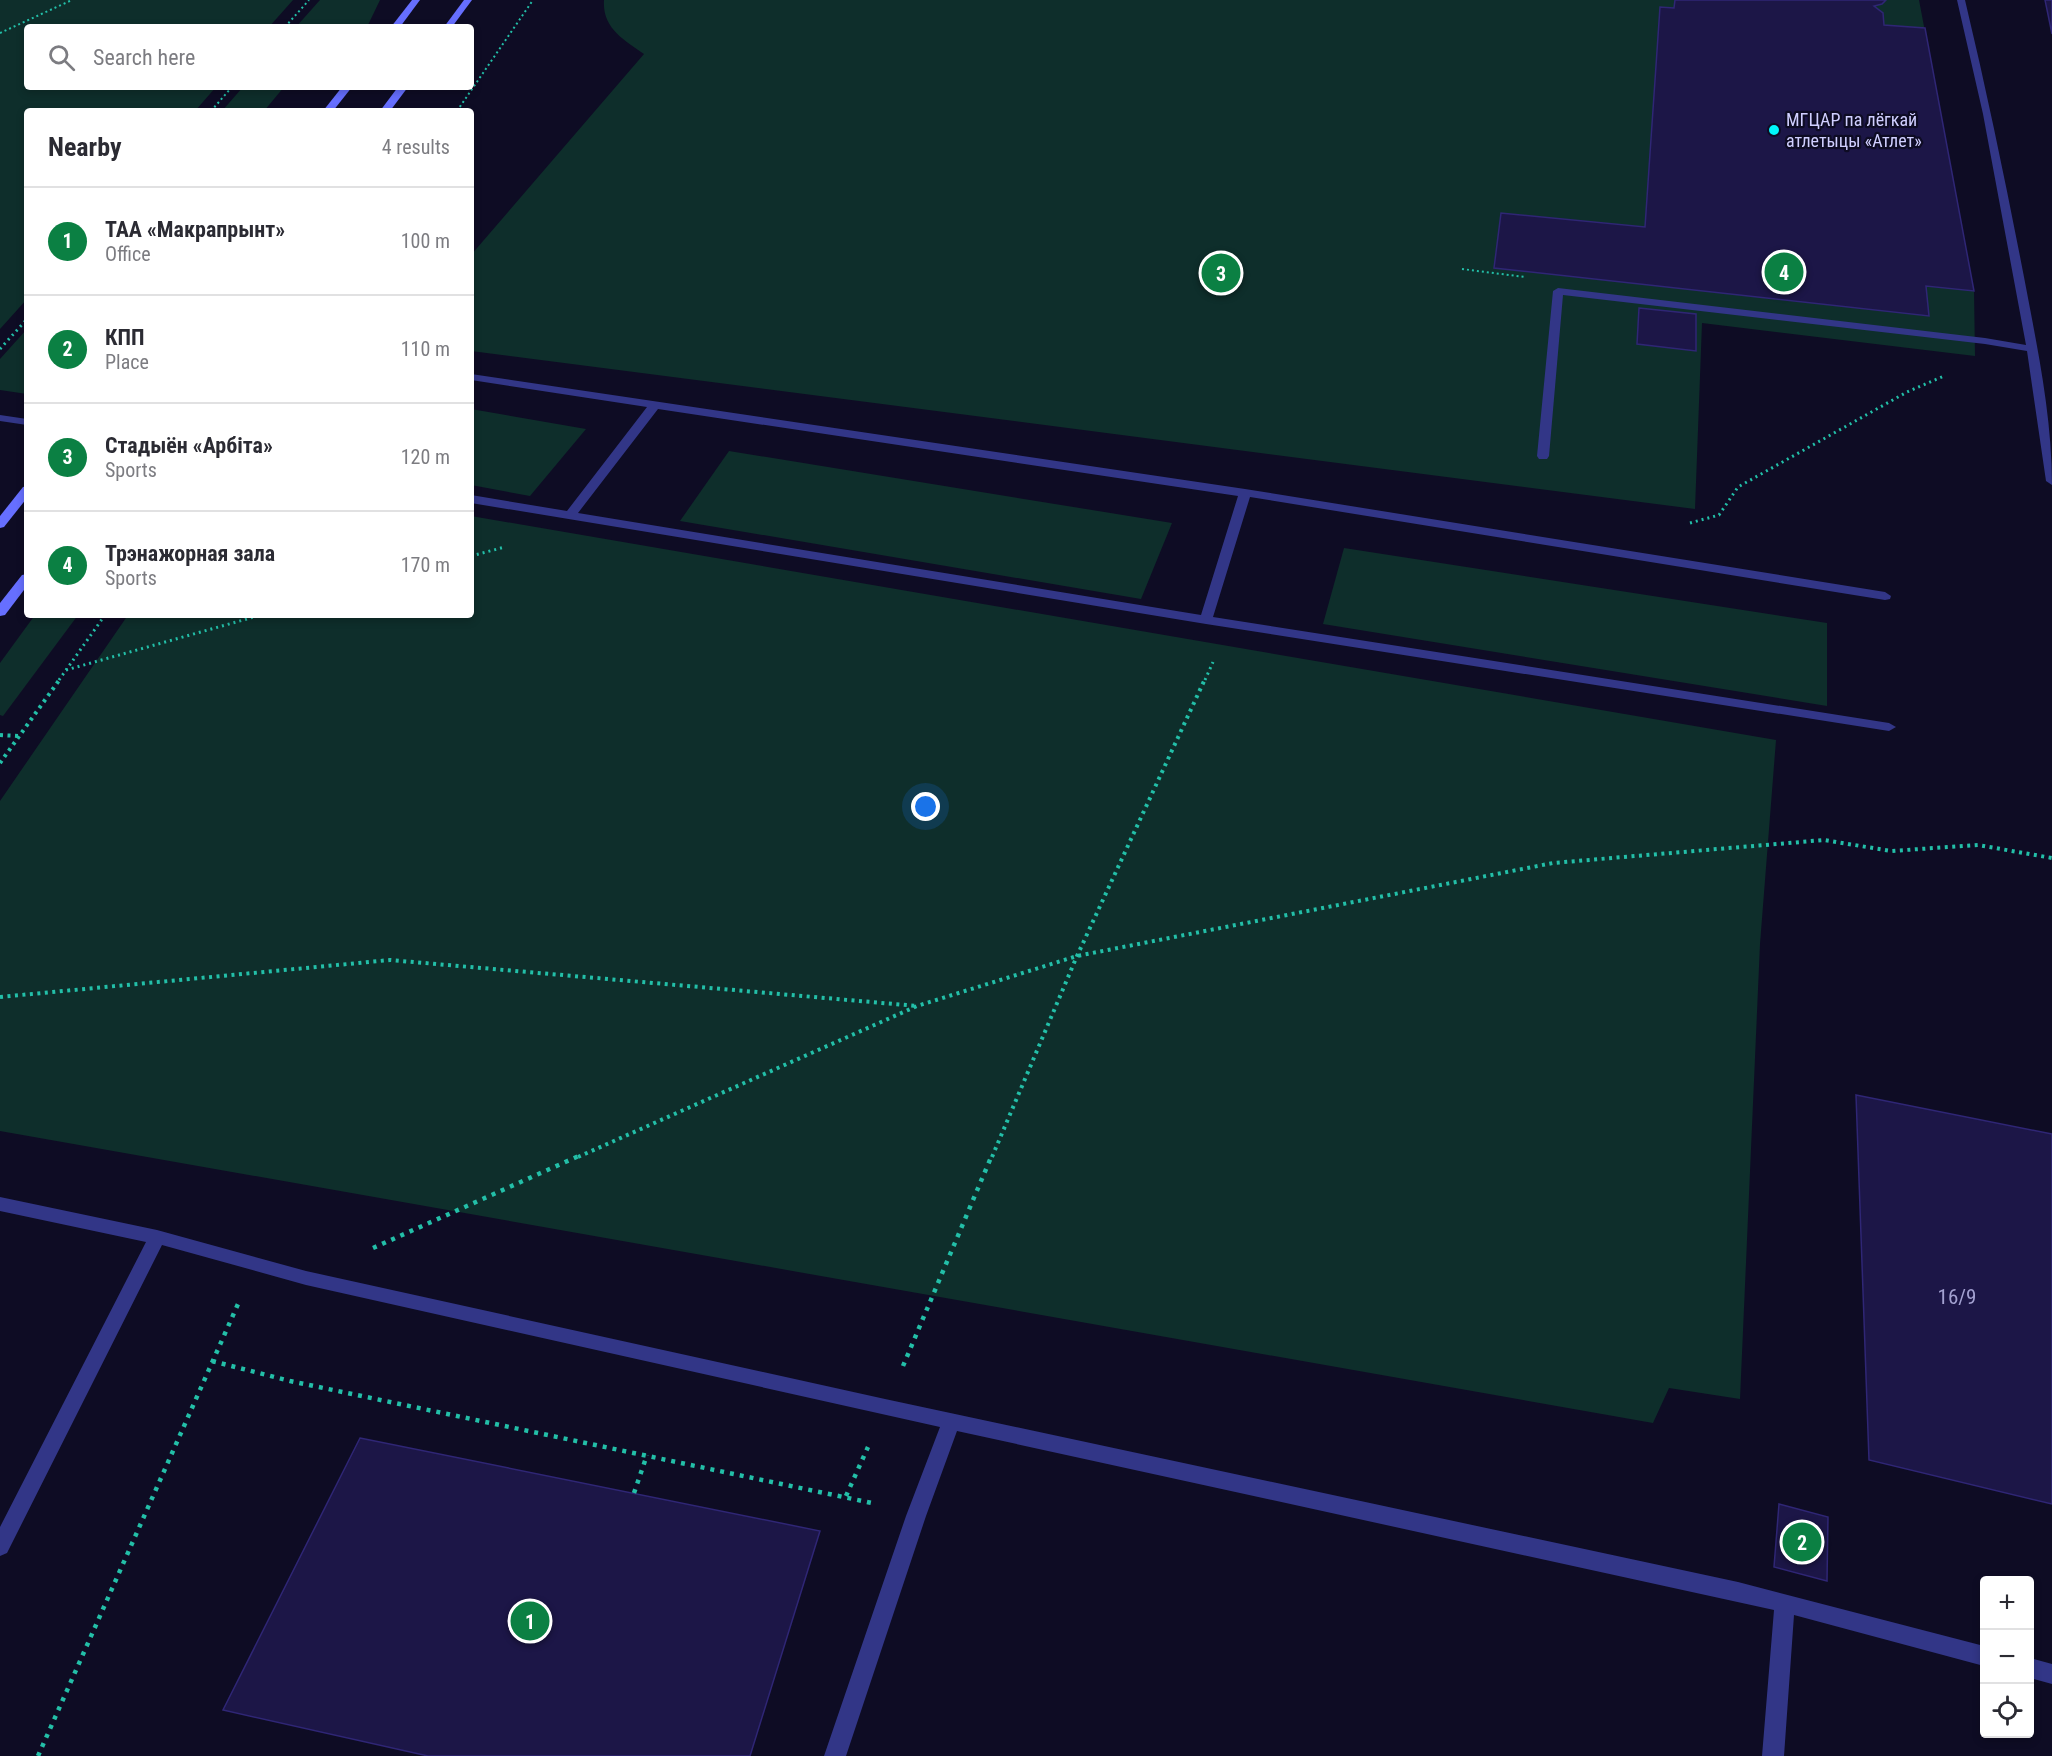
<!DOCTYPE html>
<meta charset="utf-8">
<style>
:root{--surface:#fff;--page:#f2f2f3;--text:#2b2b33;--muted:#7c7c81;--line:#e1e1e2;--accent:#0b8043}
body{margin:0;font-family:"Roboto Condensed",sans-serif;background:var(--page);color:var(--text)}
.controls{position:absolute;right:18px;bottom:18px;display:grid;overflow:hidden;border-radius:6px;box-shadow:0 3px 9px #0003}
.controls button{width:54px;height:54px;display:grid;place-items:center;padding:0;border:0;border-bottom:2px solid var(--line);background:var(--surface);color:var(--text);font:30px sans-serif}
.you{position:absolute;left:926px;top:807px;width:21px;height:21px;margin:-15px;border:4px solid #fff;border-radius:50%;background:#1a73e8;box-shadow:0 0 0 9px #1a73e833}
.badge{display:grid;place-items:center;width:39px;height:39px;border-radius:50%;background:var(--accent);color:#fff;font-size:20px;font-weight:700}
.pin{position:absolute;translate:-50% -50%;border:3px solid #fff;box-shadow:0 2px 6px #0006}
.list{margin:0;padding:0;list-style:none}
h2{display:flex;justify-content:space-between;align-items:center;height:78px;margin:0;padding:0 24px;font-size:26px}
h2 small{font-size:20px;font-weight:400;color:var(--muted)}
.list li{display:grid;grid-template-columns:39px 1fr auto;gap:18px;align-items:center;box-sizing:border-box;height:108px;padding:0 24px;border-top:2px solid var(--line)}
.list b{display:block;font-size:22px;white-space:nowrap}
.list p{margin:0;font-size:20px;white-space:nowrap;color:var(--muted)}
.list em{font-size:20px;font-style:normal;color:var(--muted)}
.icon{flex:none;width:33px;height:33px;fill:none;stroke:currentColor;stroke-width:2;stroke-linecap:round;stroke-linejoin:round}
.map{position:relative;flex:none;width:2052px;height:1756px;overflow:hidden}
.search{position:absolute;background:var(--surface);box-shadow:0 3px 9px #0003;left:24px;top:24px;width:450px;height:66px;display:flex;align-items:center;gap:15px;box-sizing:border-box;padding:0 21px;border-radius:6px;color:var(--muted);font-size:22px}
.panel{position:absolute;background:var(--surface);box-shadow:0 3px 9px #0003;left:24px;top:108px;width:450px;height:510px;border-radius:6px}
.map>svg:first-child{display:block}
.green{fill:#0e2e2b}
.building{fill:#1c1647;stroke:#2f2675;stroke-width:1.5}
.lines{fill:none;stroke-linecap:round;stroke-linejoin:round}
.path-far3{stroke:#23bfa8;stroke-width:2;stroke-dasharray:2 3;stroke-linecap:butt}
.path-far2{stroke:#23bfa8;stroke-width:3;stroke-dasharray:2 4;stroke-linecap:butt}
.path-far1{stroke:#23bfa8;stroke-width:4;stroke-dasharray:3 4.5;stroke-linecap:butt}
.path{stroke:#23bfa8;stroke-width:4.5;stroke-dasharray:4 6;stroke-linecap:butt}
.lane{fill:#323687;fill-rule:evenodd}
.secondary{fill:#666fff;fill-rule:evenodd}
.poi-dot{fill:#00f6fa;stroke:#0e0c24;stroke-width:2}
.labels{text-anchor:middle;stroke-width:4.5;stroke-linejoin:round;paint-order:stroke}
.far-poi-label{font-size:18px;fill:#d0cfff;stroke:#0e0c24;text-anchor:start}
.near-number-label{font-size:21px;fill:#a3a1d1}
</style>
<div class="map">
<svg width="2052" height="1756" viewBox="0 0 2052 1756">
<rect width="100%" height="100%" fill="#0e0c24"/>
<g class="green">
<path d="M0 0H293L269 27H27V87H216L195 111H27V299L0 329Z"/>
<path d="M320 0H380L367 27H296Z"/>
<path d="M604 0H1919L1974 291 1975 356 1702 323 1695 509 471 351V255L644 54C624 40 602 28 604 0Z"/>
<path d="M243 87H284L264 111H222Z"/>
<path d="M27 329V394L0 390V359Z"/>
<path d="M471 409 586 429 530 496 471 485Z"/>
<path d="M729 451 1172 523 1141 599 680 521Z"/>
<path d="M471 516 1776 740 1760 944 1740 1399 1669 1388 1653 1423 0 1131V801L128 615H471Z"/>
<path d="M1344 548 1827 623V706L1323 624Z"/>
<path d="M35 615H78L3 716 0 715V663Z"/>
</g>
<g class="building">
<path d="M1675 0H1886L1882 4 1874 6 1883 13 1884 25 1925 28 1974 291 1926 286 1929 316 1494 268 1501 213 1645 227 1660 7 1674 8Z"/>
<path d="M2045 0H2052V34Z"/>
<path d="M1639 308 1696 314V351L1637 344Z"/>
<path d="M1856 1095 2052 1134V1504L1869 1460Z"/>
<path d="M360 1438 820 1531 750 1756H428L223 1710Z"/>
<path d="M1779 1504 1828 1517 1827 1581 1774 1567Z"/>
</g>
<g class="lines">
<g class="path-far3">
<path d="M285 27 309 0"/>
<path d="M0 33 72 0"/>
<path d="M211 111 232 87"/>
<path d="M457 111 533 0"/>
<path d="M1462 269 1525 277"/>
</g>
<g class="path-far2">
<path d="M0 349 27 319"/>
<path d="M1690 523 1719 515 1738 487 1907 392 1944 376"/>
<path d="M471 556 505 547"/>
<path d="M66 670 261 615"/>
<path d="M59 680 105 615"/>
<path d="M1205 680 1213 662"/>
</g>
<g class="path-far1">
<path d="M0 735 19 736"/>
<path d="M0 763 60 679"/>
<path d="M0 997 390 960 917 1006"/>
<path d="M578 1157 917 1006 1077 956 1553 863 1824 840 1891 851 1978 845 2052 858"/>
<path d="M992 1157 1077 956 1205 679"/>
</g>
<g class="path">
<path d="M373 1248 581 1155"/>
<path d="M212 1361 290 1381 872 1503"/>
<path d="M903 1366 992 1155"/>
<path d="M634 1493 647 1455"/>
<path d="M846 1496 868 1447"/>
<path d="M38 1756 238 1304"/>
</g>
<g class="lane">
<path d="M1957 0H1965C1987 92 2006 184 2024 277 2037 346 2052 415 2052 485L2046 481 2027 351 1985 344 1563 295 1549 456 1547 459H1539L1537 456 1553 291 1558 288 1985 338 2026 345 1983 114Z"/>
<path d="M471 374 1245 489 1885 592 1891 596 1890 599 1885 600 1250 497 1213 617 1889 723 1896 727 1889 731 1206 624 471 503V495L567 511 647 407 471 380ZM658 409 1238 496 1201 615 578 513Z"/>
<path d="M0 415 27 419V425L0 421Z"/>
<path d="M0 1197 157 1230 306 1271 885 1399 1738 1582 1984 1646V1666L1794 1615 1784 1756H1762L1774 1610 957 1431 926 1516 846 1756H824L906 1516 940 1427 306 1285 162 1245 7 1553 0 1556V1527L146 1242 0 1211Z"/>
<path d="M2030 1658 2052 1664V1684L2030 1678Z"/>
</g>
<g class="secondary">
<path d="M412 0H420L400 27H391Z"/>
<path d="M464 0H472L452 27H444Z"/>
<path d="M342 87H352L333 111H323Z"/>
<path d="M398 87H408L390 111H380Z"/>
<path d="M27 486V498L4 527 0 528V516L23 487Z"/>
<path d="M27 574V586L5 615 0 616V603L22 575Z"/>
</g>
</g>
<circle class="poi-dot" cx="1774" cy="130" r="6"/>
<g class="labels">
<g class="far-poi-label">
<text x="1786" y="126">МГЦАР па лёгкай<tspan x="1786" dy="21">атлетыцы «Атлет»</tspan></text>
</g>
<g class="near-number-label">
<text x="1957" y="1304">16/9</text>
</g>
</g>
</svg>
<div class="controls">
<button>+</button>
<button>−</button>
<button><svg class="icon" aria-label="locate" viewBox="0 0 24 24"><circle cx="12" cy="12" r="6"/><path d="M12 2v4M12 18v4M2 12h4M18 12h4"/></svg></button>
</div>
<div class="you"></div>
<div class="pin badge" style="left:530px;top:1621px">1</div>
<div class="pin badge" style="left:1802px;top:1542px">2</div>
<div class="pin badge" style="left:1221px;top:273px">3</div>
<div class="pin badge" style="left:1784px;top:272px">4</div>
<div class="search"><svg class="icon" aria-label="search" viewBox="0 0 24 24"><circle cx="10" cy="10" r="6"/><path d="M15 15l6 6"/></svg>Search here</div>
<section class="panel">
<h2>Nearby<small>4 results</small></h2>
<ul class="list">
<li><span class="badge">1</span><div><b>ТАА «Макрапрынт»</b><p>Office</p></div><em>100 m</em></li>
<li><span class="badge">2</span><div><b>КПП</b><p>Place</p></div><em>110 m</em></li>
<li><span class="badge">3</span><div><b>Стадыён «Арбіта»</b><p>Sports</p></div><em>120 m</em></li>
<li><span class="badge">4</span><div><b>Трэнажорная зала</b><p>Sports</p></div><em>170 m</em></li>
</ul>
</section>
</div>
